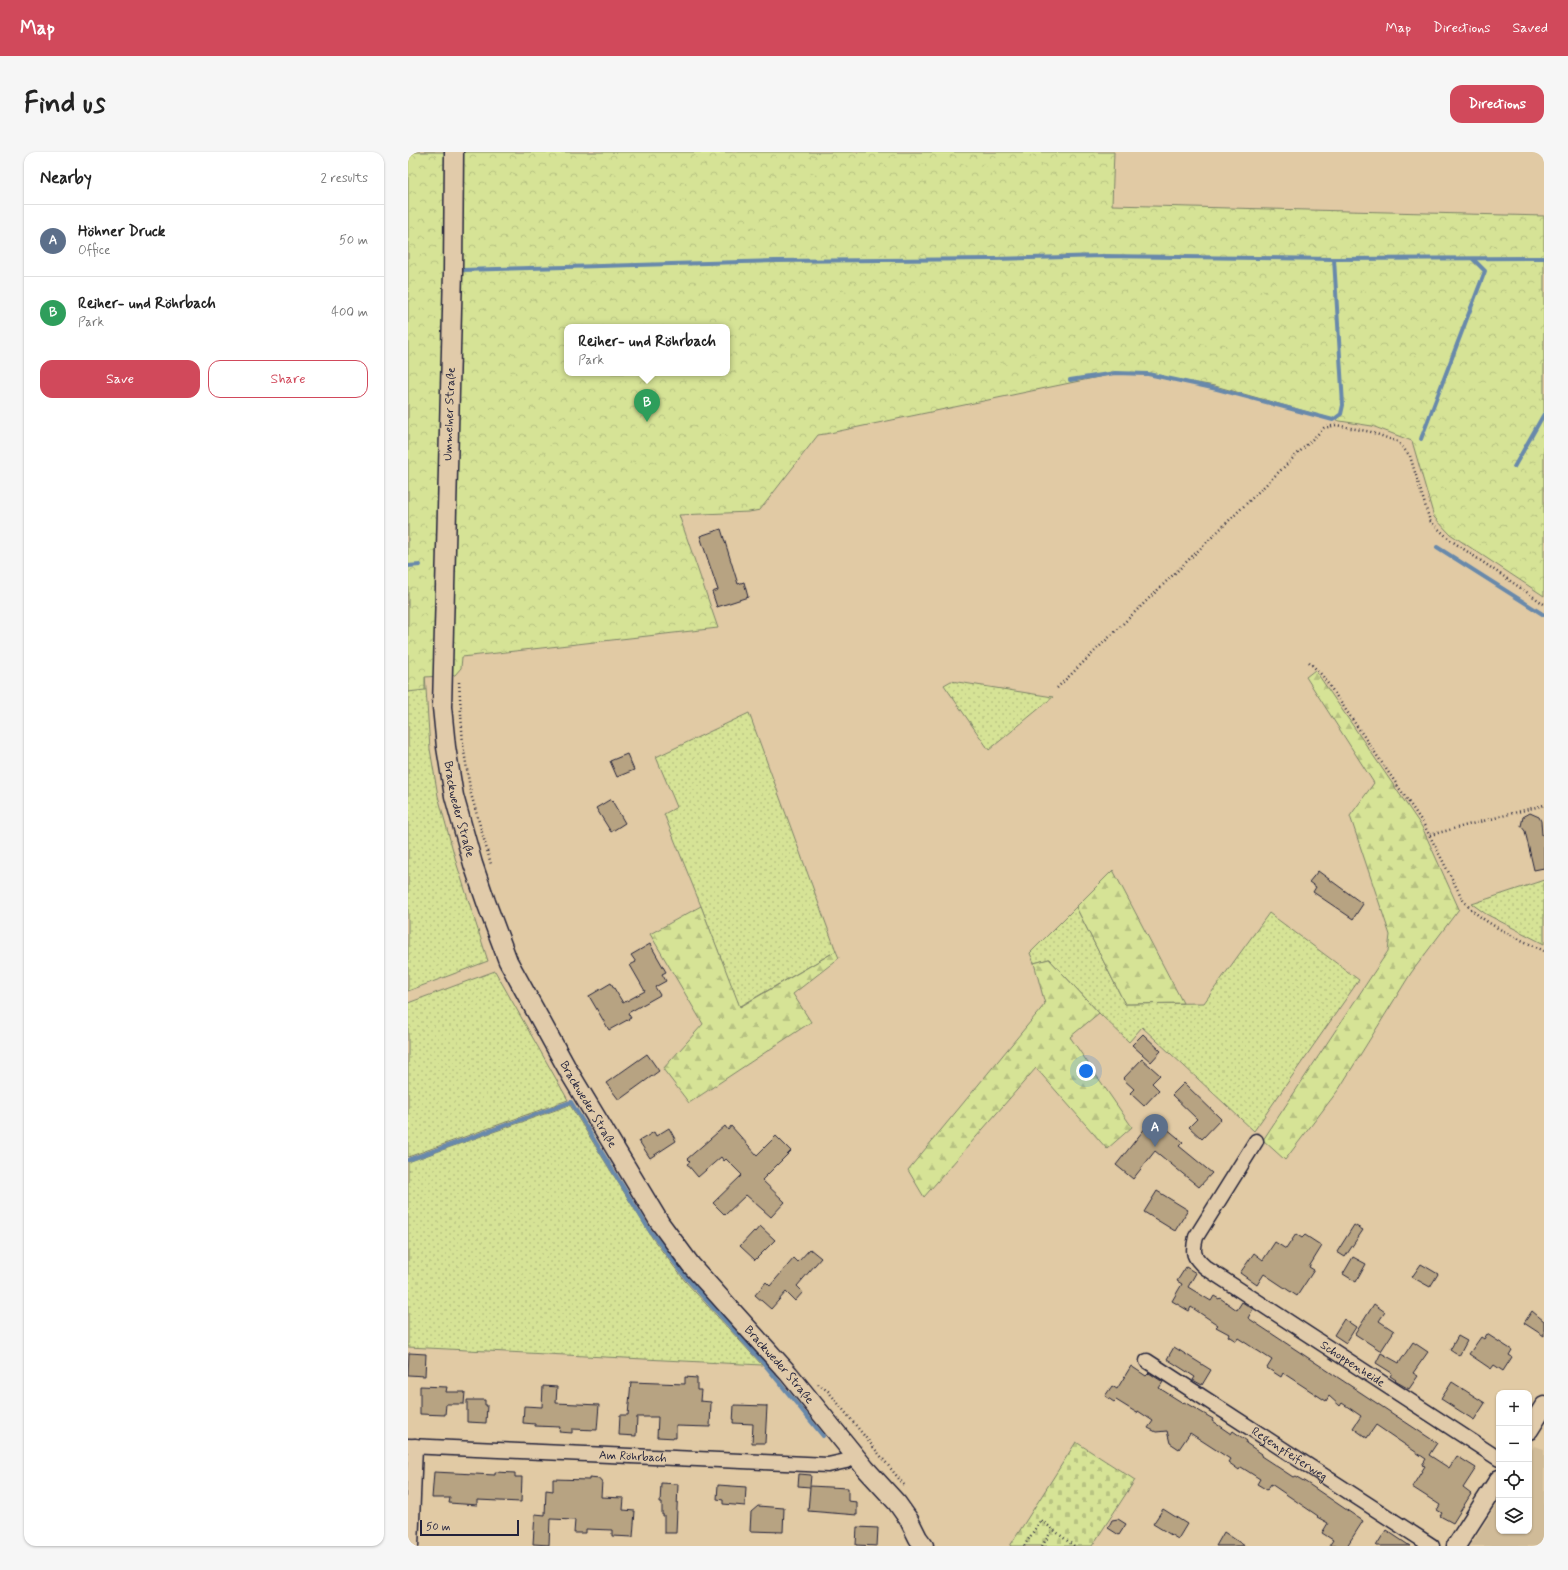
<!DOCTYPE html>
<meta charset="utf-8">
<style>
:root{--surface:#fff;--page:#f6f6f6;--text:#222;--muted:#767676;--line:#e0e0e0;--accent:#d1495b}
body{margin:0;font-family:Mynerve,sans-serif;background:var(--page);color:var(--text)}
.controls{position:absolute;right:12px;bottom:12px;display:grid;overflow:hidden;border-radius:8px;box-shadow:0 1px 3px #0004}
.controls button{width:36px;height:36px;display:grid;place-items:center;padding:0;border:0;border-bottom:1px solid var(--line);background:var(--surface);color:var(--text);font:20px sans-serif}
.scale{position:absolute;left:12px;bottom:10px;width:99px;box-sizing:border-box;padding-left:4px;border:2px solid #22223b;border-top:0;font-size:11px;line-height:14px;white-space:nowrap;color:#22223b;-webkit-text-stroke:3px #e1cbaa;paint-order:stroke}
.you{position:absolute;left:678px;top:919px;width:14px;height:14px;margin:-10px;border:3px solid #fff;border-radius:50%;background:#1a73e8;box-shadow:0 0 0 6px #1a73e833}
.badge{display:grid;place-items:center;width:26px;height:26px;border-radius:50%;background:var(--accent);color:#fff;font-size:13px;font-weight:700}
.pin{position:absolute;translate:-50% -33px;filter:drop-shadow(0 1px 2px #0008)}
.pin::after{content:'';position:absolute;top:21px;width:14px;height:12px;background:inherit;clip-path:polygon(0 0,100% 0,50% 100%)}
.popup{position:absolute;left:156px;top:172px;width:166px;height:52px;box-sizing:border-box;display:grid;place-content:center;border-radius:8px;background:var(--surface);filter:drop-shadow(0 1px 3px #0005);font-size:13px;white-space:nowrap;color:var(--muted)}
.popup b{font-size:15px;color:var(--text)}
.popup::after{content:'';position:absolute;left:50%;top:100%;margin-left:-8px;border:8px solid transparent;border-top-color:var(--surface)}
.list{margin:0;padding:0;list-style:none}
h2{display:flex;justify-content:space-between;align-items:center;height:52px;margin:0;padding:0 16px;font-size:17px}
h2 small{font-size:13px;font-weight:400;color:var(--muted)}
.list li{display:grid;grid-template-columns:26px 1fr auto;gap:12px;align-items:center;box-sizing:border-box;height:72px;padding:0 16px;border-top:1px solid var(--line)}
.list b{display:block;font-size:15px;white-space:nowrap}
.list p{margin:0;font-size:13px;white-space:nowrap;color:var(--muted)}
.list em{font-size:13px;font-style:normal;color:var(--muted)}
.actions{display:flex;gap:8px;padding:12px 16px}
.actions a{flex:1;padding:9px 0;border:1px solid var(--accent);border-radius:12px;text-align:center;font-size:14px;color:var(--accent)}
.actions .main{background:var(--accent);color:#fff}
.icon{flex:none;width:22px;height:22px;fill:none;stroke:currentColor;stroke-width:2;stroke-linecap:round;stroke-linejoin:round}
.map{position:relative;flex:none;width:1136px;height:1394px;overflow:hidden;border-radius:12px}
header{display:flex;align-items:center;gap:24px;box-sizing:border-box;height:56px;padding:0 20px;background:var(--accent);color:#fff}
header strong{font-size:19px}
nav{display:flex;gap:22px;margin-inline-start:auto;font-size:14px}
.intro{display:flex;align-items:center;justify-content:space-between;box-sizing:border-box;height:96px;padding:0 24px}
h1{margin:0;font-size:28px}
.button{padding:10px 18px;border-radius:12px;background:var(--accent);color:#fff;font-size:14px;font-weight:700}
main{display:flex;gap:24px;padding:0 24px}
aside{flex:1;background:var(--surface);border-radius:12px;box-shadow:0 1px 3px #0004}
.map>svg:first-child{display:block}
.built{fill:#d0bb98}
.grass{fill:url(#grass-dots);stroke:#7c8268}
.forest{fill:url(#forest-firs);stroke:#7c8268}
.cemetery{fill:url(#cemetery-stones);stroke:#7c8268}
.park{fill:url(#park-crowns);stroke:#7c8268;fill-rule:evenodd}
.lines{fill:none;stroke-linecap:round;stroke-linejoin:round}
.stream{stroke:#6889ab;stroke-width:4}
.building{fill:#b7a382;stroke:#22223b}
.minor-casing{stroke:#22223b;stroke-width:17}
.major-casing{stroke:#22223b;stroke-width:21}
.path{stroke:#22223b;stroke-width:2.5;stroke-dasharray:1 3;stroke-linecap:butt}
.minor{stroke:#e1cbaa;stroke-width:14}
.major{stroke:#e1cbaa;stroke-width:18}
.labels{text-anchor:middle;stroke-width:3.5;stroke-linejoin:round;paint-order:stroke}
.street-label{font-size:12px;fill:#22223b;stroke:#e1cbaa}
</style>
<header>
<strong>Map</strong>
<nav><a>Map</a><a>Directions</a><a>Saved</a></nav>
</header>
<div class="intro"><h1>Find us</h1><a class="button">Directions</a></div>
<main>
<aside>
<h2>Nearby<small>2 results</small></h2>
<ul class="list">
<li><span class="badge" style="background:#5c6f8a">A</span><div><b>Höhner Druck</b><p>Office</p></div><em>50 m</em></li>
<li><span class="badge" style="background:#2e9e5b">B</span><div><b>Reiher- und Röhrbach</b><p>Park</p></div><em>400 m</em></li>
</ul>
<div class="actions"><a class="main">Save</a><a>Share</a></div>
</aside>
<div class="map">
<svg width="1136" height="1394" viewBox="0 0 1136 1394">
<defs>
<pattern id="grass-dots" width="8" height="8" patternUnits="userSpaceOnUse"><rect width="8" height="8" fill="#d6e396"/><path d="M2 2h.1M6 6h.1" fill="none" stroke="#b7c282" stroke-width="1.8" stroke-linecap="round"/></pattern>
<pattern id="forest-firs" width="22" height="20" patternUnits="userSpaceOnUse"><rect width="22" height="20" fill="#d6e396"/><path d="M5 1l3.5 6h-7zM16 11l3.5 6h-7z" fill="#b7c282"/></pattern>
<pattern id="cemetery-stones" width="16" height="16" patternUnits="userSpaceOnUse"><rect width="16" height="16" fill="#d6e396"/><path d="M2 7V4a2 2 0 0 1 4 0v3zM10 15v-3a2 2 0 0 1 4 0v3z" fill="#b7c282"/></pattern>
<pattern id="park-crowns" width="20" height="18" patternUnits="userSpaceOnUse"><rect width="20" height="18" fill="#d6e396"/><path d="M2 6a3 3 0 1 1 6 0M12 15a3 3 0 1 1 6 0" fill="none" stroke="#b7c282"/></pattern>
</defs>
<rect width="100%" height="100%" fill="#e1caa4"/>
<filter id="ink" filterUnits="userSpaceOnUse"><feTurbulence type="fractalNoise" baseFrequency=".025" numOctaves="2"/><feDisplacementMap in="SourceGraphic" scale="8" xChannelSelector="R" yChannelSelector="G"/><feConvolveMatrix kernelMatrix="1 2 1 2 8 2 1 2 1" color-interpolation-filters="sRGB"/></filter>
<g filter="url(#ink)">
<path class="built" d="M1126 1294 1136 1297V1394H1062L1091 1349V1379H1121V1302Z"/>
<g class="grass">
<path d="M0 0H27L17 522 22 597 30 644 49 713 80 809 0 839Z"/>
<path d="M543 529 645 545 581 598 536 533Z"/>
<path d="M341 561 428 799 331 855 293 754 256 662 269 655 248 605Z"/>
<path d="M1136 728V792L1078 762 1064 752Z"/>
<path d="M668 755 717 852 796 851 861 761 951 828 846 979 734 875 721 890 691 861 641 807 626 811 622 801Z"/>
<path d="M87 819 160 948 0 1005V851Z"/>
<path d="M162 953 245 1087 277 1129 354 1213 0 1195V1010Z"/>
</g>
<g class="forest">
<path d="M907 518 1014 675 1051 757 1003 821 931 937 877 1008 855 988 980 799 982 783 942 664 966 631 898 525Z"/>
<path d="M705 718 775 851 717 852 668 755Z"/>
<path d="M293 754 332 855 428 799 431 806 385 842 403 870 281 951 255 917 295 872 242 782Z"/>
<path d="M641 807 691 861 662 885 724 975 699 997 628 916 516 1045 500 1018 637 852 626 811Z"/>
</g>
<path class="cemetery" d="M668 1290 727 1328 684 1394H602Z"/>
<path class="park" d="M0 0H706L704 53 1136 64V444L1042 382 1026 365 1004 289 964 274 932 269 807 234 741 223 705 222 417 282 410 283 352 358 341 360 271 363 310 476 54 505 53 516 47 523 17 525V538L0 540ZM159 175H319V221H159Z"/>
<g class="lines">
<g class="stream">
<path d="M54 118 367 109 585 107 695 104 926 107 1136 106"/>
<path d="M662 228 707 221 740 222 809 237 925 268 933 262 935 253 926 107"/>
<path d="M1013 287 1077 119 1065 107"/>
<path d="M1106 315 1136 262"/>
<path d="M1029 395 1136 463"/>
<path d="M0 414 12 413"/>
<path d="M0 1008 163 950 242 1079 279 1127 357 1213 415 1284"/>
</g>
</g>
<g class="building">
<path d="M313 377 330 432 336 430 340 445 309 455 304 440 310 438 292 384Z"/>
<path d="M219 602 226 618 209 625 202 609Z"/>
<path d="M203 647 217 671 203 680 188 656Z"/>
<path d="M1122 661 1131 665 1133 669 1134 683H1136V716L1126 718 1117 679 1113 674 1115 665Z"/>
<path d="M910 719 955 752 945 767 905 740 908 735 901 730Z"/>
<path d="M242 792 258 820 254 822 258 829 247 835 252 843 220 861 223 866 201 878 181 844 203 831 215 851 237 839 222 813 228 810 223 803Z"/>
<path d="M735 882 753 899 743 910 724 893Z"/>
<path d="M239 902 251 919 211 948 198 931Z"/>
<path d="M734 907 752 923 744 931 751 938 736 954 722 941 726 937 715 927Z"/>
<path d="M776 931 813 967 794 987 781 975 789 967 764 943Z"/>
<path d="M752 971 775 990 771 994 804 1021 791 1035 747 999 725 1027 708 1013 738 975 745 980Z"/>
<path d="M317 974 320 978 323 974 349 1003 368 984 383 999 354 1028 377 1050 363 1065 338 1043 317 1063 305 1051 334 1023 318 1007 316 1009 313 1005 290 1025 279 1012 282 1010 279 1007Z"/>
<path d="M261 976 268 989 242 1006 231 989 246 980 248 984Z"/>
<path d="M749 1039 780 1058 767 1079 736 1060Z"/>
<path d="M946 1073 955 1078 937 1105 929 1100Z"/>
<path d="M352 1074 367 1088 347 1108 332 1094 346 1079 347 1080Z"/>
<path d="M888 1082 894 1086 897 1083 914 1094 901 1115 906 1118 889 1144 856 1122 849 1133 832 1121 846 1101 855 1108 867 1090 878 1097Z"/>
<path d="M402 1097 413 1106 389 1134 395 1140 387 1149 378 1140 363 1157 347 1143 358 1130 362 1134 386 1106 390 1110Z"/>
<path d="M945 1105 958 1112 948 1130 935 1122Z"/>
<path d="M1013 1112 1030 1122 1022 1135 1004 1125Z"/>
<path d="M778 1115 788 1121 780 1135 803 1149 806 1144 811 1147 812 1146 829 1158 834 1150 845 1157 840 1166 1029 1291 1021 1303 1041 1316 1049 1304 1068 1316 1055 1336 1063 1342 1045 1371 1032 1364 1034 1361 1029 1358 1032 1353 1004 1335 1017 1314 1014 1313 1018 1307 968 1273 959 1286 945 1276 953 1264 934 1251 932 1254 921 1244 918 1249 875 1221 873 1225 859 1216 864 1208 830 1186 828 1189 820 1184 821 1182 808 1175 810 1173 783 1155 781 1159 764 1149 774 1132 769 1129Z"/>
<path d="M966 1152 977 1160 971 1169 986 1179 973 1199 947 1182Z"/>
<path d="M1124 1159 1136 1169V1184L1116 1171Z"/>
<path d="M936 1167 948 1175 938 1191 926 1183Z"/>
<path d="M1079 1182 1104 1198 1101 1203 1104 1205 1095 1219 1086 1213 1083 1217 1061 1202 1073 1185 1076 1187Z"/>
<path d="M1050 1184 1059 1189 1051 1204 1042 1198Z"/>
<path d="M1005 1190 1020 1200 1005 1221 1010 1224 1001 1237 987 1229 988 1228 982 1224 984 1221 968 1211 973 1201 991 1211Z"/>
<path d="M766 1195 803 1218 794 1233 785 1228 787 1225 759 1207Z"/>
<path d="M1 1201 18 1202 17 1224 0 1223Z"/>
<path d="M723 1214 738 1224 741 1221 755 1230 751 1236 775 1251 776 1250 805 1267 804 1269 823 1282 825 1279 839 1289 838 1291 854 1302 853 1304 885 1325 887 1324 899 1331 955 1369 939 1394H921L925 1388 914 1381 920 1371 909 1365 910 1364 863 1332 859 1338 849 1332 852 1327 833 1315 831 1318 820 1310 822 1307 782 1281 771 1297 762 1291 759 1279 748 1280 740 1276 745 1269 730 1259 729 1261 708 1248 706 1250 697 1244 704 1234 709 1237Z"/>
<path d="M277 1225 289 1226V1238H293L292 1249 303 1250 302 1275 268 1274V1286L249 1285 250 1265H229L228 1284 211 1283 212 1263H220L223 1230 277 1232Z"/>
<path d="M1044 1230 1077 1251 1066 1268 1033 1247Z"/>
<path d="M12 1234 39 1235 38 1240H57L56 1252H38L37 1263 12 1262Z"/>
<path d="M135 1234 149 1235 148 1251 191 1253 189 1278 164 1277V1281L151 1280 152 1275 127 1274V1272L115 1271 116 1254 134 1255Z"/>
<path d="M59 1248H77V1253H79L78 1271 59 1270Z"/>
<path d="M326 1253 359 1254 357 1291H344L345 1272 325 1271Z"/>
<path d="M26 1320 87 1323V1320L107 1321V1325H114L113 1350 69 1348V1353L41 1351 42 1346H24Z"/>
<path d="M391 1322 403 1323 402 1334 440 1336V1349L449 1350V1363L400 1359 402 1335 390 1334Z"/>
<path d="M181 1326 192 1327V1329H194L193 1345 216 1346 215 1358 227 1359 225 1385 204 1384V1378L178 1377V1381H166L167 1368 142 1367 141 1393 125 1392 127 1362 137 1363 138 1338 145 1339V1327L181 1328Z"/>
<path d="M253 1331 270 1332 268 1381H256V1363H254V1351H252Z"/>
<path d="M310 1333 338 1335 337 1354 315 1352V1348L309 1347Z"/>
<path d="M350 1354 376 1356 375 1380 342 1379 343 1360Z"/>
<path d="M755 1357 779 1372 770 1387 745 1372Z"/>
<path d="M710 1367 718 1372 711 1383 700 1376 704 1368Z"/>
<path d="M449 1375 470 1376 469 1394 448 1393Z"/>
<path d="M978 1378 1002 1394H968Z"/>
<path d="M816 1380 837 1394H808Z"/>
</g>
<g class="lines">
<g class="minor-casing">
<g id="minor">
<path id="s1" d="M848 989 788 1085C784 1101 785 1105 798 1116L1091 1307"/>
<path id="s2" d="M739 1209 1024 1394"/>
<path id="s3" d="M0 1294 420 1313 438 1309 447 1304"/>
<path d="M3 1394 7 1294"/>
</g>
</g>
<g class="major-casing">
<g id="major">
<path id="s4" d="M46 0 45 119 34 555 38 595 46 644 65 712 78 750 100 809 161 920 252 1071 283 1113 381 1222 457 1316 489 1351 501 1368 510 1386 516 1394"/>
<path d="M1121 1278 1136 1254"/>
<path d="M1048 1394 1091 1327"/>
</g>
</g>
<g class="path">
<path d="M901 510 914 523 1015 671 1055 748C1073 772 1109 785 1136 799"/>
<path d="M51 530 55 593 63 642 83 712"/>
<path d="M649 536 916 276 928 273 963 280 990 290 1002 304 1022 369 1041 387 1136 452"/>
<path d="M1022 683 1136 653"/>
<path d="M410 1232 420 1239 496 1333"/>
<path d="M616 1394 633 1368 666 1394"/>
<path d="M634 1394 645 1377"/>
</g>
<use href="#minor" class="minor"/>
<use href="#major" class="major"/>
</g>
</g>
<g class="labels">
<g class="street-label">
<text transform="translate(41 262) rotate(-88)" y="4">Ummelner Straße</text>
<text dy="4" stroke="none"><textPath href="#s4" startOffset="659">Brackweder Straße</textPath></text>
<text dy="4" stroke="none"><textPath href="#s4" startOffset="983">Brackweder Straße</textPath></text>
<text dy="4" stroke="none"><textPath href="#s1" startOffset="324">Schoppenheide</textPath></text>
<text dy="4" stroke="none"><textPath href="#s4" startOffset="1307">Brackweder Straße</textPath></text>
<text dy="4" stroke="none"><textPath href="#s2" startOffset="170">Regenpfeiferweg</textPath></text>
<text dy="4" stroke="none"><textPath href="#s3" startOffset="225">Am Röhrbach</textPath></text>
</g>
</g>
</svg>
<div class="controls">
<button>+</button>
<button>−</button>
<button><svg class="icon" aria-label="locate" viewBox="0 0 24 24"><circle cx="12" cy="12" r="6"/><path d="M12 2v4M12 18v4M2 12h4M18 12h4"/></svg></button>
<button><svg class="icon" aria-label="layers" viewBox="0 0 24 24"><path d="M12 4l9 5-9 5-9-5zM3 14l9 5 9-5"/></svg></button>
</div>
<div class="scale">50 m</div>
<div class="you"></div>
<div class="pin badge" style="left:747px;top:995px;background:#5c6f8a">A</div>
<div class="pin badge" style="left:239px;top:270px;background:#2e9e5b">B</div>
<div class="popup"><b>Reiher- und Röhrbach</b>Park</div>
</div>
</main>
